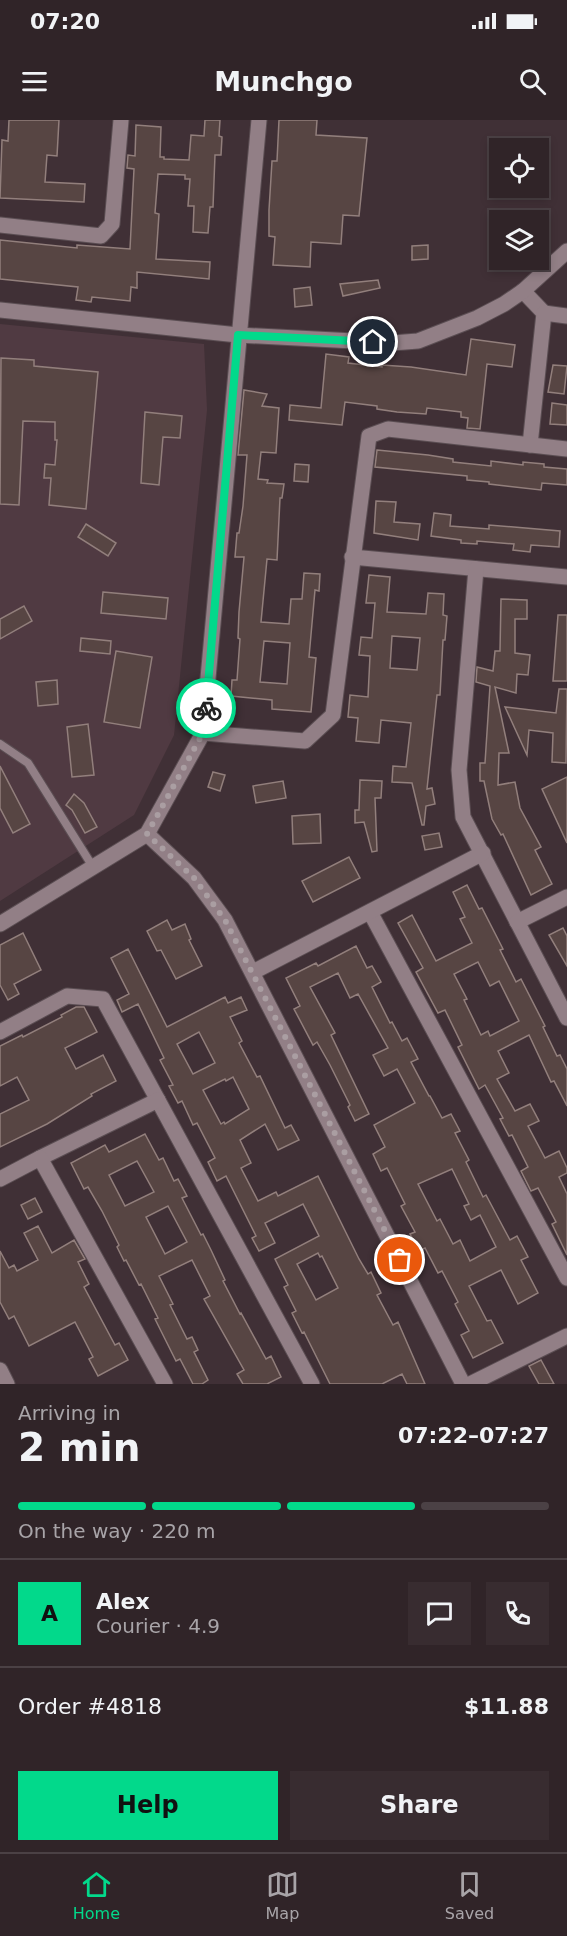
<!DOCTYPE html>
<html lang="en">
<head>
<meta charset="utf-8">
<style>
	:root { --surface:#302428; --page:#382c30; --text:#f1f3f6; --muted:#a8a4a8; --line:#4b4145; --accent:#02d98b }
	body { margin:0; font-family:"DejaVu Sans",sans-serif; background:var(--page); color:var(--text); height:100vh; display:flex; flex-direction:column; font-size:22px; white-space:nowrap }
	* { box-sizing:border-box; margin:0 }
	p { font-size:20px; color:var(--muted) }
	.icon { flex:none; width:33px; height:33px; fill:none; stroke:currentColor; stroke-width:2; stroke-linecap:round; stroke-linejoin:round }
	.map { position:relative; height:1264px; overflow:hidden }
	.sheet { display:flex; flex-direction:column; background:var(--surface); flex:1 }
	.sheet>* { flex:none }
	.controls { position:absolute; left:489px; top:18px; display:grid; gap:12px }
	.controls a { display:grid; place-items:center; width:60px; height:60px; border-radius:0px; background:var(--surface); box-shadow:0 3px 9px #0003,0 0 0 2px var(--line); font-size:30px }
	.pin { position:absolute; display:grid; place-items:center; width:51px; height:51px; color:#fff; margin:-26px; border:3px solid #fff; border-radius:50%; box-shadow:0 2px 6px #0007 }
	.courier { position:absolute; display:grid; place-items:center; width:60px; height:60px; margin:-30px; border:4px solid #02d98b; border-radius:50%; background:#fff; color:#222; box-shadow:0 2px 8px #0007 }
	.summary em { font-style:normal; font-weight:700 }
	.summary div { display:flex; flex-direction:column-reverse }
	.summary { display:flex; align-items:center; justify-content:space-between; height:102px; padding:0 18px }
	h1 { font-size:39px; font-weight:700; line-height:45px }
	.bar { display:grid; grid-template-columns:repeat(4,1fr); gap:9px 6px; align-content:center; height:72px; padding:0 18px }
	.bar i { height:8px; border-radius:4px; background:var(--line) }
	.bar .selected { background:var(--accent) }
	.bar p { grid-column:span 4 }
	.line { display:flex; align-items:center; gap:15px; padding:0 18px; border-top:2px solid var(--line) }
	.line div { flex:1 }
	.round { display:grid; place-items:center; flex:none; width:63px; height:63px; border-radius:0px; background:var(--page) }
	.primary-button { display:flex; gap:12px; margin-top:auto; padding:12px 18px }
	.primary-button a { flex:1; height:69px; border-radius:0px; background:var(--accent); color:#111; font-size:24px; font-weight:700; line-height:69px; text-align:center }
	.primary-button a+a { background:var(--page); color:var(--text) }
	.status { display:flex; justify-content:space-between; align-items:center; height:42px; padding:0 30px; background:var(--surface); direction:ltr }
	.status svg { height:16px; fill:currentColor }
	header { display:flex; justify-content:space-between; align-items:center; height:78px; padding:0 18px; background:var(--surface); font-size:27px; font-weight:700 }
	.menu { display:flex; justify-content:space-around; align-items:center; height:84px; border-top:2px solid var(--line); background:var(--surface); font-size:16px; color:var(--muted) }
	.menu a { display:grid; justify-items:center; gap:3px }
	.menu .selected { color:var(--accent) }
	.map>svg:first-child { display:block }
	.built { fill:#503a42 }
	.building { fill:#574543; stroke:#927f7c; stroke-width:1.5; fill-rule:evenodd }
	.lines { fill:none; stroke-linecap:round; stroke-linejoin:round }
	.service-casing { stroke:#5b4e53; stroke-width:10 }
	.minor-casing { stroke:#5b4e53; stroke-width:17 }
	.tertiary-casing { stroke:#5b4e53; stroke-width:17 }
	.service { stroke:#927f86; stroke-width:8 }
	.minor { stroke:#927f86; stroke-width:15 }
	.tertiary { stroke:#927f86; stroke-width:15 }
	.done { stroke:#aa9ea2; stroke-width:6; stroke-dasharray:0 10.8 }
	.route { stroke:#02d98b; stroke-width:8 }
</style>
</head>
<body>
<div class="status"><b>07:20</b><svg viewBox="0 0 49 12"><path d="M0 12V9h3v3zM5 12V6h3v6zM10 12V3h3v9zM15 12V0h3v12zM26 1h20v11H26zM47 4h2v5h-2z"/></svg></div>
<header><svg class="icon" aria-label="menu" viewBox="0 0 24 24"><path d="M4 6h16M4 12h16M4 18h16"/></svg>Munchgo<svg class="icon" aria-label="search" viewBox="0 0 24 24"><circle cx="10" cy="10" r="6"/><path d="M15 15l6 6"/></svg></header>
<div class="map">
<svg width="567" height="1264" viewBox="0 0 567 1264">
	<rect width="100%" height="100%" fill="#403036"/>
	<!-- built -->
	<path class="built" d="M0,204l204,20 3,66 -33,325 -40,80 -134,86z"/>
	<!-- building -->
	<g class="building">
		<path d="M9,0h50l-2,36 -10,-1 -2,27 40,2 -1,18 -84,-4 2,-58 6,1z"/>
		<path d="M205,0h15l-1,16 3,1 -1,18h-6l-2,52h-3l-2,26 -15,-1 1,-26h-6l2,-27h-5v-4l-27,-1 -3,39 4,1 -3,45 54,3 -1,17 -72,-7v16l-6,-1 -1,14 -38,-4 -1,5 -15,-2 2,-13 -78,-8v-39l77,8v-3l53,4 4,-80 -7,-1 1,-13 7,1 1,-31 25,2 -1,30h4v2l25,1 2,-25 13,1z"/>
		<path d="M279,0h38l-1,15 51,3 -8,78 -16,-1 -2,29 -30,-2 -1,25 -37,-2 2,-28 -6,-1v-26l3,-49h5z"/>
		<path d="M428,125v14l-16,1v-14z"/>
		<path d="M378,160l2,8 -37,8 -3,-12z"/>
		<path d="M310,167l2,18 -17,2 -1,-18z"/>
		<path d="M471,219l44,6 -3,22 -25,-3 -7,65 -13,-1 1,-10 -7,-1v-5l-34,-4 -1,6 -29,-2 -20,-3v-3l-32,-4 -3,23 -53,-5 1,-15 31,3 5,-54 23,3 -1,6 34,4v-2l29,2 55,8z"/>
		<path d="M1,238l33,2v6l64,6 -12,137 -37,-4 2,-27h-7l1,-14 10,1 2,-25h-2v-18l-32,-1 -4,84 -19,-1z"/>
		<path d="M553,245l14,1 -3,28 -16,-2z"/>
		<path d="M244,270l23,4 -5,12 17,2 -3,45 -15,-1 -3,27 10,1 -1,3 17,1 -2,14h-2l-3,62 -10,-1 -6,63 28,2 2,-25h11l2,-26 16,1 -1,17 -4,-1 -6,67 7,1 -5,54 -39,-3v-9l-41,-4 1,-16h5l3,-41 -2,-1 1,-26 5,-55h-9l2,-24h2l4,-27 4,-51h-9zM264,521l26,2 -3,41 -27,-2z"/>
		<path d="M552,283l15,2v20l-17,-1z"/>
		<path d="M145,292l37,4 -2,22 -17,-1 -4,48 -18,-2z"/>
		<path d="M377,330l51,5 25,4v3l38,4v-5l32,4v-3l21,2v3l23,2v16l-25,-2 -1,7 -35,-4 -17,-2v-2l-22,-2v-4l-92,-9z"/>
		<path d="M295,344l14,1 -1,17 -14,-1z"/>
		<path d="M376,381l20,1 -2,20 26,2 -2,16 -44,-7z"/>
		<path d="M434,393l17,2 -1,11 39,3v-4l71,6 -1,16 -28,-2 -1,7 -17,-2 1,-6 -37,-3v3l-16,-1v-3l-30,-4z"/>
		<path d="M86,404l30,19 -8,13 -30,-19z"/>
		<path d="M369,455l21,2 -3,35 39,2 2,-21 16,1 -1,21 4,1 -2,24h-2l-3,55h-3l-10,94 5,-1 3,16 -9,2 -2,19h-2l-10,-42 -20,-1 1,-16 13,1 5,-44 -30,-3 -2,23 -23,-2 2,-23 -10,-1 2,-22 18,2 2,-41 -11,-1 2,-18 11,1 3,-35h-9zM392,516l28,2 -3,32 -27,-2z"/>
		<path d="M103,472l65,6 -2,21 -65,-6z"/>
		<path d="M501,479l26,1v19h-12v34l15,2 -2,20 -11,-1 -1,19 -21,-6 14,66h-10l-1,32 17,-3 5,26 21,39 -6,3 17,34 -21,11 -28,-61 -2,1 -9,-16 -8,-38h-4v-18h5l5,-77 -14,-4 1,-15 16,4 2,-20h5z"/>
		<path d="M24,486l8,15 -32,18v-20z"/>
		<path d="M558,495h9v66h-14z"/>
		<path d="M81,518l30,3 -1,13 -30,-3z"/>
		<path d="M116,531l36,6 -12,71 -36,-6z"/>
		<path d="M57,560l1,24 -20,2 -2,-24z"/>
		<path d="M559,569h8l-1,74 -14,-1 1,-29 -24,-3 -2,25 -22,-48 51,6z"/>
		<path d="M88,604l6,51 -22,2 -5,-50z"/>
		<path d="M0,646l30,58 -17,9 -13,-25z"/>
		<path d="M213,652l12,3 -5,16 -12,-4z"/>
		<path d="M567,657v66l-25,-54z"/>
		<path d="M360,660l22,1 -1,17h-6l2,53 -5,1 -8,-30 -9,1v-13h4z"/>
		<path d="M283,661l3,17 -30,5 -3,-17z"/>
		<path d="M74,674l10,9 13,24 -12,6 -13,-23 -6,-5z"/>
		<path d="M320,694l1,29 -28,1 -1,-28z"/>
		<path d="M439,713l3,14 -17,3 -3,-14z"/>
		<path d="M349,737l11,21 -47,24 -11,-21z"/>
		<path d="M467,765l12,24 3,-1 21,41 -3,1 16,32 5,-3 24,47 -2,1 14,29 3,-1 7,14v37l-13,-25 -3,1 -22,-47 -31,16 11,22 -12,6 18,32 15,-7 9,17 -11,5 17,32 14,-7 8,17v5l-8,4 8,17v61l-15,-31 4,-2 -18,-34 -7,3 -10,-20 7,-4 -16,-32 -3,1 -9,-17 3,-1 -18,-33 -6,4 -21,-42 4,-2 -17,-35 -7,3 -22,-41 7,-4 -25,-45 14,-8 24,46 36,-18 -12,-24 5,-2 -12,-25zM478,842l12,24 9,-5 20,40 -29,15 -2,-5 -7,4 -17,-35 3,-1 -13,-25z"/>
		<path d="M167,800l5,10 13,-6 6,15 -2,1 13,26 -26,13 -15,-29 -4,1 -10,-20z"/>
		<path d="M563,808l4,8v30l-18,-31z"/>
		<path d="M23,813l18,37 -27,14 5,10 -11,6 -8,-15v-40z"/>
		<path d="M356,826l11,22 5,-2 9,16 -9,5 18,36 2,-1 10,19 5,-3 11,21 -7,3 18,34h1l12,22 9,-4 9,17 -5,2 14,27 -3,2 17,35 3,-2 24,45 7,-4 11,21 -7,3 17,33 -20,11 -17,-34 -32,16 18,35 4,-1 12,23 -30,15 -12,-23 8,-4 -14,-27 3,-2 -16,-31 -4,2 -13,-25 -6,3 -9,-17 5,-2 -14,-26 4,-2 -18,-36 -6,3 -8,-17 12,-7 -11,-22 41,-22 -18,-34 -13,7 -11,-21 15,-7 -30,-54 -8,4 -12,-25 -28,14 25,46 -4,2 38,79 -14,7 -7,-14 2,-2 -20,-40 -13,-23 -4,3 -19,-36 6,-3 -14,-28 30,-15 2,3zM452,1049l17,35 -5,2 7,14 9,-5 16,32 -26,14 -10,-21 -7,4 -13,-25 -3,2 -19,-37z"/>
		<path d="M128,829l39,78 58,-30 3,6 13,-6 6,13 -17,7 12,24 -3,2 18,34 3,-1 25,52 6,-3 8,15 -21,10 -13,-26 -25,16 11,23 -10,5 17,33 18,-9 2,4 40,-20 41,83 9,15 3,-2 10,21 -4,2 16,30 5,-3 27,62h-18l-5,-10 -20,10h-52l-26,-52 -2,1 -10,-20 4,-2 -12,-24 4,-2 -13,-26 44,-23 -16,-32 -38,19 10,20 -16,8 -7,-13 4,-2 -30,-60 -9,5 -9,-19 7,-4 -18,-35 -4,2 -11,-24 -4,2 -9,-17 4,-1 -13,-25 4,-2 -26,-54 -16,8 -5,-12 12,-6 -18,-36zM199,912l16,31 -22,11 -16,-30zM233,957l16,32 -24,15 -1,-2 -3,2 -18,-34 22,-11 1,2zM318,1133l2,4 2,-1 16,32 -22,12 -19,-36z"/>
		<path d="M76,887h8l13,25 -32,16 11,21 27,-14 13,26 -25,13 1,2 -45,28 -47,23v-33l29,-14 -12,-23 -17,9v-40l22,-11 1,2 39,-20 -1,-2z"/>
		<path d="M145,1014l14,26 4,-2 11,23 4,-2 9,17 -5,2 19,37 2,-1 8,16 14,30 -2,1 17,33 1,-1 25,46 5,-3 10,21 -14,7h-24l-6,-10 7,-4 -40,-71 6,-3 -18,-36 -33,16 14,28 -3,1 17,34 5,-2 6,13 -4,2 14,28 -6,4h-9l-13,-25 -4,2 -21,-42 3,-1 -17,-34 -2,1 -13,-25 -2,1 -7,-14 2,-2 -17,-34 -14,-24 -4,2 -13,-26 34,-18 4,7zM137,1041l17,31 -29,14 -16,-31zM168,1086l19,36 -22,12 -19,-37z"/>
		<path d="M35,1078l7,14 -14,7 -7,-14z"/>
		<path d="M38,1106l14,27 22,-13 11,19 -7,3 11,22 -5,3 31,58 4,-2 9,17 -30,16 -9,-17 4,-2 -18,-35 -46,24 -15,-30 -5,3 -9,-17v-51l9,17 5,-3 3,6 21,-11 -14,-27z"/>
		<path d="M541,1240l13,24h-15l-10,-18z"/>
	</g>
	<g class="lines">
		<!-- service casing -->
		<g class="service-casing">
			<path id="service" d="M0,624l28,19 65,104"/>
		</g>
		<!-- minor casing -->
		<g class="minor-casing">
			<g id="minor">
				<path d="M0,105l101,11 11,-12 9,-104"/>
				<path d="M523,171l21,22 -14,132"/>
				<path d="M0,190l238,25"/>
				<path d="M544,193l23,3"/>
				<path d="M352,437l215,20"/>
				<path d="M476,449l-17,201 4,47 104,201"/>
				<path d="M203,613l102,8 28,-26 36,-279 19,-7 179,20"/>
				<path d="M147,714l47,44 31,42 238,464"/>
				<path d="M370,792l197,366"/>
				<path d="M517,802l50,-25"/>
				<path d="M253,852l230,-119"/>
				<path d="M0,912l67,-36 36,3 209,385"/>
				<path d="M40,1038l118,-58"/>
				<path d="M0,1059l40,-21 125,226"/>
				<path d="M0,1250l7,14"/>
				<path d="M470,1264l97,-48"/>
			</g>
		</g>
		<!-- tertiary casing -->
		<g class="tertiary-casing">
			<g id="tertiary">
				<path d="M238,215l154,8 26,-2 59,-23 27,-14 19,-13 44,-40"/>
				<path d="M0,804l147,-90 56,-101 56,-613"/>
			</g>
		</g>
		<!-- service -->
		<use href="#service" class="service"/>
		<!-- minor -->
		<use href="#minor" class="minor"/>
		<!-- tertiary -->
		<use href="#tertiary" class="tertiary"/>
	</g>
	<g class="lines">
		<!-- done -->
		<path class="done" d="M206,588l-3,25 -56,101 47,44 31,42 175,340"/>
		<!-- route -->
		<path class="route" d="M206,588l32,-373 135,7"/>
	</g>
</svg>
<div class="controls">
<a><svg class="icon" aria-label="locate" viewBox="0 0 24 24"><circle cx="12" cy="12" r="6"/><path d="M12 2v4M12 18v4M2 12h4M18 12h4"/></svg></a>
<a><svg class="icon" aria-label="layers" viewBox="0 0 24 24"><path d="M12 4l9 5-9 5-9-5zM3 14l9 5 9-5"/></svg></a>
</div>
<div class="pin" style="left:400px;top:1140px;background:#ea580c"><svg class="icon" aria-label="bag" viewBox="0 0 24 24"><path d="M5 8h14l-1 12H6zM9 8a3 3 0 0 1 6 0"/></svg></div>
<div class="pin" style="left:373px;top:222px;background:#1f2937"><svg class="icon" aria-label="home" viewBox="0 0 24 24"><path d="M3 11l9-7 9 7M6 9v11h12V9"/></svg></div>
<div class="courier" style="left:206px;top:588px"><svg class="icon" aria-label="bike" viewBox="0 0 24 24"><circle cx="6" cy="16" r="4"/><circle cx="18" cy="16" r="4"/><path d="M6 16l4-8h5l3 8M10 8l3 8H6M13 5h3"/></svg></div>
</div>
<section class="sheet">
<div class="summary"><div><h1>2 min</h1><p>Arriving in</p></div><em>07:22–07:27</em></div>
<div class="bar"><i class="selected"></i><i class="selected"></i><i class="selected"></i><i></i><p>On the way · 220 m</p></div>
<div class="line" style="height:108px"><b class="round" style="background:var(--accent);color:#111">A</b><div><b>Alex</b><p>Courier · 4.9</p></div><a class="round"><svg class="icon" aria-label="chat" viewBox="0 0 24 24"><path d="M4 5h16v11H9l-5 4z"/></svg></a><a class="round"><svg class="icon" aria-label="phone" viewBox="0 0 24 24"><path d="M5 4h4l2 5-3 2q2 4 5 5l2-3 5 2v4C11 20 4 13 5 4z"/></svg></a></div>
<div class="line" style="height:78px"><div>Order #4818</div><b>$11.88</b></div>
<div class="primary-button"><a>Help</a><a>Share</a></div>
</section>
<nav class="menu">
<a class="selected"><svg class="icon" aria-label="home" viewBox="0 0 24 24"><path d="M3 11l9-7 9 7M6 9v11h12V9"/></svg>Home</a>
<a><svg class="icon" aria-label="map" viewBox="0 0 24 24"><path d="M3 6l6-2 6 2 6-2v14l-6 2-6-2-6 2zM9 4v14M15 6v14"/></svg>Map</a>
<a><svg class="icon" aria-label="saved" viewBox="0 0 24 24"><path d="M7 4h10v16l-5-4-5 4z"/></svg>Saved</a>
</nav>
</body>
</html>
